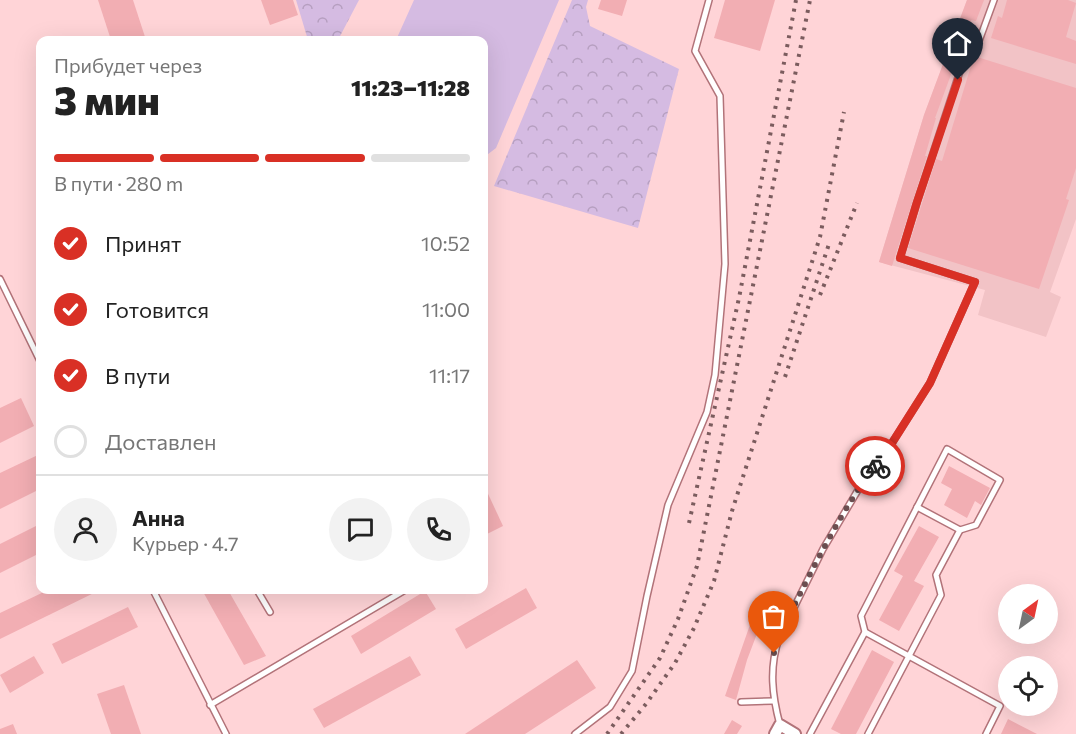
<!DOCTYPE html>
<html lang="ru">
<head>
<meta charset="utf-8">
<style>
	:root { --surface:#fff; --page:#f2f2f2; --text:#222; --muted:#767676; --line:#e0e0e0; --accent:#d93025 }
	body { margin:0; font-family:Commissioner,sans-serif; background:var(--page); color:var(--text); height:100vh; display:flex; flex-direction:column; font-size:22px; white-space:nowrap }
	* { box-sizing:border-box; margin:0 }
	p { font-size:20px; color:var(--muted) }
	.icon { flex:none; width:33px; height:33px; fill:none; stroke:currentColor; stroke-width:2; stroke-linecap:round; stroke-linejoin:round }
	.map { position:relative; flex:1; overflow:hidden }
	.panel { position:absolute; left:36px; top:36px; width:452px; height:558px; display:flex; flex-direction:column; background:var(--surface); border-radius:12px; box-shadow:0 6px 24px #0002 }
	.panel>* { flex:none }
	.needle { width:39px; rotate:33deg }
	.tools { position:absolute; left:998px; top:584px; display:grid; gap:12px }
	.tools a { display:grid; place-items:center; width:60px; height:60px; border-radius:50%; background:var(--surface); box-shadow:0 6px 24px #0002; font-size:30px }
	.pin { position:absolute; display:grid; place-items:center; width:51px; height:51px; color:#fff; margin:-62px -26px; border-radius:50% 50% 50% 0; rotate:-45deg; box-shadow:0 0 6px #0007 }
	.pin .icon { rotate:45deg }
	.courier { position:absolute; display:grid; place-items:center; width:60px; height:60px; margin:-30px; border:4px solid #d93025; border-radius:50%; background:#fff; color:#222; box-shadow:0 2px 8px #0007 }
	.head em { font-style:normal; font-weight:800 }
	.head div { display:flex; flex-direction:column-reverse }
	.head { display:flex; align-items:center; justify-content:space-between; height:102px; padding:0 18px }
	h1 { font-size:39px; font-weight:800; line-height:45px }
	.bar { display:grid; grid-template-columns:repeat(4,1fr); gap:9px 6px; align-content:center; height:72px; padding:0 18px }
	.bar i { height:8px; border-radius:4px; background:var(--line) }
	.bar .on { background:var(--accent) }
	.bar p { grid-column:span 4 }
	.line { display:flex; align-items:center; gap:15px; padding:0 18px; border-top:2px solid var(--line) }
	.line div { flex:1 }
	.round { display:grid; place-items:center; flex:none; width:63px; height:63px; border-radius:32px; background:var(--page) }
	ol { padding:0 18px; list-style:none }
	li { display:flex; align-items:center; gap:18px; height:66px }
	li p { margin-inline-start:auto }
	li .icon { padding:6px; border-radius:50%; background:var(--accent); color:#fff; stroke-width:4 }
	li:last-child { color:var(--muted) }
	li i { width:33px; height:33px; border:3px solid var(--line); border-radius:50% }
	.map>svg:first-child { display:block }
	.built { fill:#f2c3c6 }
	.forest { fill:url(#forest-crowns) }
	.pitch { fill:#d5bbe2 }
	.building { fill:#f2aeb3 }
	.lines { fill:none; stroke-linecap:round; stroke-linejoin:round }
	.service-casing { stroke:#b27379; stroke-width:8 }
	.minor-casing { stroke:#b27379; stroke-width:14 }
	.service { stroke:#fff; stroke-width:5 }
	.minor { stroke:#fff; stroke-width:10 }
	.rail { stroke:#7b5c5e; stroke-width:4; stroke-dasharray:3 6; stroke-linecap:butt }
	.done { stroke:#6b4e50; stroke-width:6; stroke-dasharray:0 10.8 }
	.route { stroke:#d93025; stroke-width:8 }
</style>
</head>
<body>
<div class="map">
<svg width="1076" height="734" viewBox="0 0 1076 734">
	<defs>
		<pattern id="forest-crowns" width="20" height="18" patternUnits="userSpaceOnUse" patternTransform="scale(1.5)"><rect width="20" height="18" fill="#d5bbe2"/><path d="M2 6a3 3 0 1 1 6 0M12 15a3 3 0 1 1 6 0" fill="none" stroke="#b69fc0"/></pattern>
	</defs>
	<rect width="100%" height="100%" fill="#ffd4d7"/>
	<!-- built -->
	<path class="built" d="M967,0h109v219l-26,73 11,5 -15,40 -68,-22 7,-25 -106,-28 45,-147z"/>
	<!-- forest -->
	<g class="forest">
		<path d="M296,0h63l-21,40h-30z"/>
		<path d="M572,0h16l-2,7 4,19 89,43 -41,159 -144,-42z"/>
	</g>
	<!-- pitch -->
	<path class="pitch" d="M414,0h145l-63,148 -13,10v-118h-87z"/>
	<!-- building -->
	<g class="building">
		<path d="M98,0h35l13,40h-35z"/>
		<path d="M261,0h32l5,15 -28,10z"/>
		<path d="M601,0h26l-5,16 -24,-7z"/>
		<path d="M725,0h50l-15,51 -46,-13z"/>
		<path d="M967,0h17l-8,21 -5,-1 -36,98h1l-11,38h2l-35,110 -13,-4 45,-147z"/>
		<path d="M1007,0h61l8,3 -10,34 10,4v23l-85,-26 7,-22 4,2z"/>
		<path d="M974,56l102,32v80l-10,31 3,1 -30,89 -131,-41 28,-89 6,2z"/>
		<path d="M21,398l13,28 -34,17v-35z"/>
		<path d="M40,454v35l-40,20v-36z"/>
		<path d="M949,466l41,22 -9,17 -6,-4 -8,17 -23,-13 8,-16 -11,-6z"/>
		<path d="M483,483l20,43 -20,10z"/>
		<path d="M40,524v29l-40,20v-29z"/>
		<path d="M919,526l20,11 -25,44 10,5 -25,45 -20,-11 24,-44 -9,-5z"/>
		<path d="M526,588l11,20 -71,41 -11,-20z"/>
		<path d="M48,590h52l-100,49v-26z"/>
		<path d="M202,590h26l38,66 -22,9z"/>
		<path d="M425,591l11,18 -75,45 -10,-18z"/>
		<path d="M759,599l10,3 -22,58 -11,40 -11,-4z"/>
		<path d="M128,607l10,20 -76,37 -10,-20z"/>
		<path d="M872,650l22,12 -38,72h-15l-10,-5z"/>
		<path d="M34,656l10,17 -34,20 -10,-18z"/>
		<path d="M410,656l11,19 -97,53 -11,-19z"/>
		<path d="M577,660l19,28 -71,46h-60z"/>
		<path d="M124,685l17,49h-30l-14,-40z"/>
		<path d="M1008,719l29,15h-36z"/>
		<path d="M732,720l10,6 -5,8h-13z"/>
		<path d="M13,724l4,10h-17v-5z"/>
	</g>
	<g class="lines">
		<!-- service casing -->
		<g class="service-casing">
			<g id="service">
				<path d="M0,279l40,82"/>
				<path d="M917,507l43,23"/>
				<path d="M153,590l73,144"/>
				<path d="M257,590l13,22"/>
				<path d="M865,632l135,74 -14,28"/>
				<path d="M741,702l32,-1"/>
				<path d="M210,705l195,-115"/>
				<path d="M780,725c-8,-30 -11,-57 -1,-87l44,-89 38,-64 31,-42 38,-60 45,-101 -75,-24 17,-56 47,-143 15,-18 15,-41"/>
				<path d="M575,734l35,-27 22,-36 15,-75 21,-91 39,-93 8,-37 10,-111 -5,-168 -25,-45 14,-51"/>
				<path d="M810,734l55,-102 -4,-16 86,-167 53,31 -24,45 -16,5 -24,45 5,20 -73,139"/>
			</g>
		</g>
		<!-- minor casing -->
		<g class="minor-casing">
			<path id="minor" d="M775,734l5,-9 15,9"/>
		</g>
		<!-- service -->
		<use href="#service" class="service"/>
		<!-- minor -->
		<use href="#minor" class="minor"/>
		<!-- rail -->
		<g class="rail">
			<path d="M820,295l37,-92"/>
			<path d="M785,377l44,-133"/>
			<path d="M689,523l50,-225 57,-298"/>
			<path d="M607,734l53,-76 18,-39 19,-53 113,-566"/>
			<path d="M621,734l25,-30 29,-41 19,-35 20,-47 18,-70 88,-274 24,-125"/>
		</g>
	</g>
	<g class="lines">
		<!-- done -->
		<path class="done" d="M774,653c7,-24 19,-45 30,-67 21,-41 43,-83 71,-120"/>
		<!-- route -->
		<path class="route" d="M875,466l17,-23 38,-60 45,-101 -75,-24 17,-56 41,-122"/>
	</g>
</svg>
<div class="tools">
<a><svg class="needle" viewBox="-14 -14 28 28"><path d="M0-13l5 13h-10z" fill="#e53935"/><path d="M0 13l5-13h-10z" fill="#767676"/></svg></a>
<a><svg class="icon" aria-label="locate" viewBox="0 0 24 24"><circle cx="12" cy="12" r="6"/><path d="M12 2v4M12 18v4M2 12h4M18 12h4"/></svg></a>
</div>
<div class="pin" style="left:774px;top:653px;background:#ea580c"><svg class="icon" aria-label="bag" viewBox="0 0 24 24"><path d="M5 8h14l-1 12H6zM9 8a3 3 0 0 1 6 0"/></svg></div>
<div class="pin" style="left:958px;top:80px;background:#1f2937"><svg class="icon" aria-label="home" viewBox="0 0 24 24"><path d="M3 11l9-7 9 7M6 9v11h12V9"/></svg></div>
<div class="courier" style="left:875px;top:466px"><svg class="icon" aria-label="bike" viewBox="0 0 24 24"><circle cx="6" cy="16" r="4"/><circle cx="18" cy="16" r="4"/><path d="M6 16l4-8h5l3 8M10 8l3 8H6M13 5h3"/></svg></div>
<section class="panel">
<div class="head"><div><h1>3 мин</h1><p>Прибудет через</p></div><em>11:23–11:28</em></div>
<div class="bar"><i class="on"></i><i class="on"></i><i class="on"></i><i></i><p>В пути · 280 m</p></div>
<ol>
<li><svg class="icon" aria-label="check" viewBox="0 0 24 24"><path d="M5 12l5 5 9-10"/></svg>Принят<p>10:52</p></li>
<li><svg class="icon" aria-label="check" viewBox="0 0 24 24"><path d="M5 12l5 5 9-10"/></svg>Готовится<p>11:00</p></li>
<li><svg class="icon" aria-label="check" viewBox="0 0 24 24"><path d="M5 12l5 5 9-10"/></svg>В пути<p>11:17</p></li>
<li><i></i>Доставлен</li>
</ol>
<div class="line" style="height:108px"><a class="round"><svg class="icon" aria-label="person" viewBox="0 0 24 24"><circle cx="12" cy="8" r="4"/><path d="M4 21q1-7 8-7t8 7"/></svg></a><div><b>Анна</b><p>Курьер · 4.7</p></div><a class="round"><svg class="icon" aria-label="chat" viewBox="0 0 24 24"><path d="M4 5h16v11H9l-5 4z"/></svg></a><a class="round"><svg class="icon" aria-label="phone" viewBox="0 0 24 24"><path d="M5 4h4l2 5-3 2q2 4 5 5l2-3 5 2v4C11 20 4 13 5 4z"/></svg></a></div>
</section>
</div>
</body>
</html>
